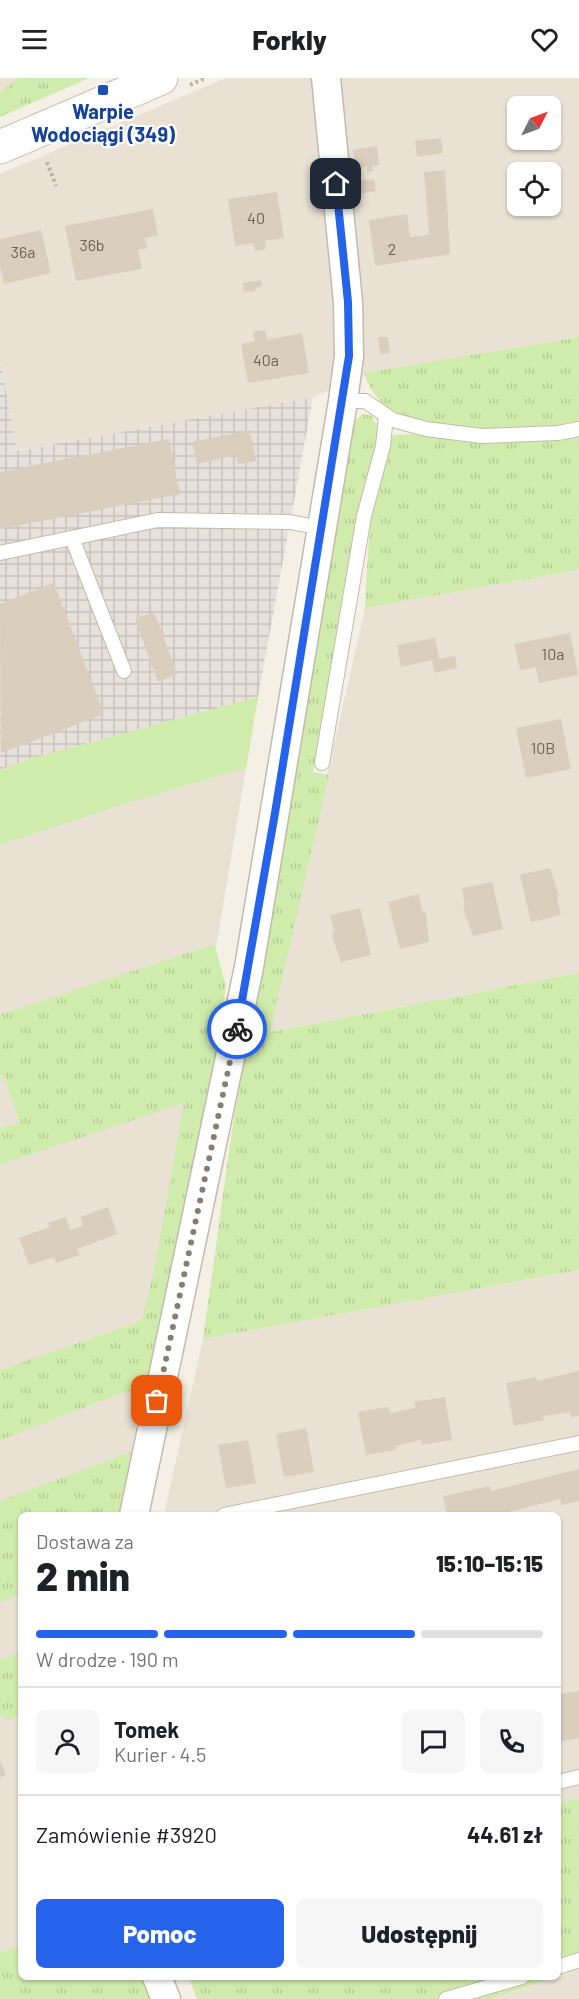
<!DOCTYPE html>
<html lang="pl">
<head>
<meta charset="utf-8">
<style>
	:root { --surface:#fff; --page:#f6f6f6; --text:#202124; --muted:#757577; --line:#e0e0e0; --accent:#2563eb }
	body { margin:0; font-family:Barlow,sans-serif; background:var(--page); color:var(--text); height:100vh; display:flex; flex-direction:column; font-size:22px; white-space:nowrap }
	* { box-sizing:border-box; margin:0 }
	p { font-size:20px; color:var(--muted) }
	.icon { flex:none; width:33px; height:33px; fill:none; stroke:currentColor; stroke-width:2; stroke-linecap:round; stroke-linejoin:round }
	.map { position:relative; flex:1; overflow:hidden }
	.sheet { position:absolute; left:18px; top:1434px; width:543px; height:468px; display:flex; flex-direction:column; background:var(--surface); border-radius:9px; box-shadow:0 2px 4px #0004 }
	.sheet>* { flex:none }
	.needle { width:39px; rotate:48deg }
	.controls { position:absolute; left:507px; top:18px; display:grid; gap:12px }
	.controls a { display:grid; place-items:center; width:54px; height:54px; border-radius:9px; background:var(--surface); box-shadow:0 2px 4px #0004; font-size:30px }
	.pin { position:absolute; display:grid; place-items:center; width:51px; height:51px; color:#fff; margin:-26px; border-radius:12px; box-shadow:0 3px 9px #0006 }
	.courier { position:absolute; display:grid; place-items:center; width:60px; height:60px; margin:-30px; border:4px solid #2563eb; border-radius:50%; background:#fff; color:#222; box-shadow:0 2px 8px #0007 }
	.headline em { font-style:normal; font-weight:800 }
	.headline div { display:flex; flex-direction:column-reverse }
	.headline { display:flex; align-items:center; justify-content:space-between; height:102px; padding:0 18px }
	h1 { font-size:39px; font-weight:800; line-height:45px }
	.bar { display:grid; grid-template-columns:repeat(4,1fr); gap:9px 6px; align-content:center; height:72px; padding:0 18px }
	.bar i { height:8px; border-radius:4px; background:var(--line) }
	.bar .selected { background:var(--accent) }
	.bar p { grid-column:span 4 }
	.line { display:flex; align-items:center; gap:15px; padding:0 18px; border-top:2px solid var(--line) }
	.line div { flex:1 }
	.round { display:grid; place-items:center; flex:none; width:63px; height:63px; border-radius:9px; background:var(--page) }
	.primary-button { display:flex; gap:12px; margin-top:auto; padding:12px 18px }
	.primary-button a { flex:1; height:69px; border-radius:9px; background:var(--accent); color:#fff; font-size:24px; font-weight:800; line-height:69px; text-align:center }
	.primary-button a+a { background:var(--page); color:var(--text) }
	header { display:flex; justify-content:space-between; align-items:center; height:78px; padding:0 18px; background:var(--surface); font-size:27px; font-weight:800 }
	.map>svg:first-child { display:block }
	.residential { fill:#e9e2d4; fill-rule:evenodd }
	.industrial { fill:url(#industrial-grid) }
	.grass { fill:url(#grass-tufts) }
	.garden { fill:#d0ecac }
	.building { fill:#dacebd }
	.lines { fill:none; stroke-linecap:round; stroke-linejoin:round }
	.service-casing { stroke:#c3baab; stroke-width:16 }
	.minor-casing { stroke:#c3baab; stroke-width:31 }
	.tertiary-casing { stroke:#c3baab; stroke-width:35 }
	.path { stroke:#c3b398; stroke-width:4; stroke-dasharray:3 3; stroke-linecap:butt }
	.service { stroke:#fff; stroke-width:14 }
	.minor { stroke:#fff; stroke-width:28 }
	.tertiary { stroke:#fff; stroke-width:33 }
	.done { stroke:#847e73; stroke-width:6; stroke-dasharray:0 10.8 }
	.route { stroke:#2563eb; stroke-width:8 }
	.transit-dot { fill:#1a4fb4; stroke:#fff; stroke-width:2 }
	.labels { text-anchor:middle; stroke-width:4.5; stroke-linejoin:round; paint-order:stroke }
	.number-label { font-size:16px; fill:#6c6457 }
	.transit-label { font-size:20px; font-weight:bold; fill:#164399; stroke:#fff }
</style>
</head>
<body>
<header><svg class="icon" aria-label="menu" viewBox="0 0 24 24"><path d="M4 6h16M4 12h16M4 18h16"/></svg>Forkly<svg class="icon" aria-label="heart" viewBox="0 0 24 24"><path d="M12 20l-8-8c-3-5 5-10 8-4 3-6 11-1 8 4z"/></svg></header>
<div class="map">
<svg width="579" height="1921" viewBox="0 0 579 1921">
	<defs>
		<pattern id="industrial-grid" width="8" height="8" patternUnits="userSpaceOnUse" patternTransform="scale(1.5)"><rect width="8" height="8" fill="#e6e1db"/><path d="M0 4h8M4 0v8" fill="none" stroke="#c7c2bd"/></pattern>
		<pattern id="grass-tufts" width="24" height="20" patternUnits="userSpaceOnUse" patternTransform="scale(1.5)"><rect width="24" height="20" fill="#d0ecac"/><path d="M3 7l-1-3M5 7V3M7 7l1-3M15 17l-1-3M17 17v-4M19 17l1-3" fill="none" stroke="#b4cb95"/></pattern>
	</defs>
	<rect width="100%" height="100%" fill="#f4f0e6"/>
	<!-- residential -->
	<g class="residential">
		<path d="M0,0h18l-18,15z"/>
		<path d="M226,0h353v259l-204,35 -62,25 -296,54 -17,-97v-180zM518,28h32v34h-32zM518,94h32v34h-32z"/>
		<path d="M579,492v403l-310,59 96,-424z"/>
		<path d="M258,619l-137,818h-100v462l-21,22v-1229l29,-11z"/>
		<path d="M579,1192v529l-21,4v-288h-394l39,-176z"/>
		<path d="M579,1891v30h-88l67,-22z"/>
	</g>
	<!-- industrial -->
	<path class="industrial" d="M0,278l17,95 296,-54 -55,300 -229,62 -29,11z"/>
	<!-- grass -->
	<g class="grass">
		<path d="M18,0h71l-89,39v-24z"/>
		<path d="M579,259v86c-44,8 -146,13 -184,-11 -16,-9 -25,-22 -31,-39z"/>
		<path d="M364,336l8,2 5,10v18l-20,70 -44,258 16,3 -59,257 309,-59v297l-376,69 31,-223 33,-173 87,-523z"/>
		<path d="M412,356l66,9 101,-7v134l-214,38 5,-91 19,-72 4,-10z"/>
		<path d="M214,866l12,41 -21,135 -59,264 -146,56v-70l141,-49 12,-45 31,-173 -184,62v-36l19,-7 -15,-47 -4,1v-61z"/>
		<path d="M138,1371l-18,66h-99v79l-21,8v-101z"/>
		<path d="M21,1574v64l-15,5 -2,-6 -4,1v-56z"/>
		<path d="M579,1721v170l-21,7v-173z"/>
		<path d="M21,1868v31h124l9,22h-154v-47z"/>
		<path d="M189,1899h367l-65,22h-294z"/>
	</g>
	<!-- garden -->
	<path class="garden" d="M258,619l-12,71 -122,36 -124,41v-75l29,-11z"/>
	<!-- building -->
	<g class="building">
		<path d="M441,60l2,15 -26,4 -2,-16z"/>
		<path d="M377,68l2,19 -7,1 1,5 -6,1v-5l-11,1 -3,-18z"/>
		<path d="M445,92l5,84 -75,12 -6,-46 38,-6 3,23 19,-2 -5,-63z"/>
		<path d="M374,101l2,12 -17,3 -1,-13z"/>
		<path d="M277,114l7,46 -19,3 1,8 -11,2 -2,-8 -18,3 -7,-47z"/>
		<path d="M153,131l5,27 -13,2 2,10 -9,2 4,19 -66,12 -11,-55z"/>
		<path d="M41,152l10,43 -47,11 -4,-18v-27z"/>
		<path d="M261,202l1,6 -7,2 1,3 -12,1 -1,-9z"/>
		<path d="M265,252l2,10 35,-7 7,40 -61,10 -7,-39 14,-3 -2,-9z"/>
		<path d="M378,259h10l2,16 -10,1z"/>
		<path d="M250,352l6,31 -18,3 -2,-9 -39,9 -5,-22z"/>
		<path d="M169,361l11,55 -180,35v-57z"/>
		<path d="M54,505l50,131 -103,39 -1,-149z"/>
		<path d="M154,534l23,62 -19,8 -23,-63z"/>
		<path d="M570,555l8,42 -39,8 -3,-16 -16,3 -6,-26z"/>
		<path d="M435,560l4,21 16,-3 2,12 -23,5 -2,-13 -31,7 -4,-22z"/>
		<path d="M561,641l10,50 -45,9 -10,-50z"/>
		<path d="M550,790l9,28 -2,3 4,16 -30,7 -11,-47z"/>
		<path d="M492,804l11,47 -30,7 -10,-28 2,-3 -3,-17z"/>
		<path d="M419,816l3,17 4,2 3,29 -29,7 -12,-47z"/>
		<path d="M360,830l11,47 -30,7 -9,-27 2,-3 -4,-17z"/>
		<path d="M108,1129l9,27 -40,15 3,6 -24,8 -2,-6 -25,8 -10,-27 31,-11 -2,-4 18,-6 4,13 13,-4 -3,-9z"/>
		<path d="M579,1293v45l-8,1 -1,-5 -27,4 1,4 -30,6 -8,-43 30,-6 1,4z"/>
		<path d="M445,1319l7,43 -30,5 -1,-5 -26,6 1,4 -30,5 -8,-43 30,-5 2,6 25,-5 -1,-6z"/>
		<path d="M306,1350l8,44 -30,5 -8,-43z"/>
		<path d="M248,1362l8,43 -30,5 -8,-43z"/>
		<path d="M579,1391v32l-18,4 -1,-6 -64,16h-49l-4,-19 47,-10 1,5z"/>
		<path d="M579,1613v47l-21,4v-48z"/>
		<path d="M0,1681l6,16 -6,2z"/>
	</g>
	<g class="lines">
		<!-- service casing -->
		<g class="service-casing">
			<g id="service">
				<path d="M343,323h22l28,19 33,9 56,7 76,-3 21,-4"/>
				<path d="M72,460l52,133"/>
				<path d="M0,475l158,-33 132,2 31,6"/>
				<path d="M322,685l42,-247 19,-70 3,-30"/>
				<path d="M224,1437l355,-72"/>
				<path d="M558,1704l21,-5"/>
				<path d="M558,1889l21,-7"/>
				<path d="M446,1921l76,-22"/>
			</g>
		</g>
		<!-- minor casing -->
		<g class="minor-casing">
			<g id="minor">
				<path d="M134,1437l115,-548 94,-566 6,-45 -1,-54 -22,-224"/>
				<path d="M157,1899l9,22"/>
			</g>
		</g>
		<!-- tertiary casing -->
		<g class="tertiary-casing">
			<path id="tertiary" d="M0,69l161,-69"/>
		</g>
		<!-- path -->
		<g class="path">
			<path d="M190,7l15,-7"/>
			<path d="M47,84l9,24"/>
		</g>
		<!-- service -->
		<use href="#service" class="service"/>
		<!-- minor -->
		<use href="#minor" class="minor"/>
		<!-- tertiary -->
		<use href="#tertiary" class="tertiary"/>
	</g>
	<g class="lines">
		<!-- done -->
		<path class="done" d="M157,1323l80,-372"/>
		<!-- route -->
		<path class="route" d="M237,951l38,-216 74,-457 -1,-54 -12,-118"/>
	</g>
	<!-- markers -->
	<rect class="transit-dot" x="97" y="6" width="12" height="12" rx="3"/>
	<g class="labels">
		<!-- number labels -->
		<g class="number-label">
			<text x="256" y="146">40</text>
			<text x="92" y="173">36b</text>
			<text x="392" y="177">2</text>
			<text x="23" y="180">36a</text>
			<text x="266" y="288">40a</text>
			<text x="553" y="582">10a</text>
			<text x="543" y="676">10B</text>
		</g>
		<!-- transit labels -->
		<g class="transit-label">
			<text x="103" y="41">Warpie<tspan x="103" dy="23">Wodociągi (349)</tspan></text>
		</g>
	</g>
</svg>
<div class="controls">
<a><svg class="needle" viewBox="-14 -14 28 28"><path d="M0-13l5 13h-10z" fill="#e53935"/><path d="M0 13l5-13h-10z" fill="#757577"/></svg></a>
<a><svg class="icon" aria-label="locate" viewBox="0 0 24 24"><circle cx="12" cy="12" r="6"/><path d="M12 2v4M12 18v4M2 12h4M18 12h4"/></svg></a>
</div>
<div class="pin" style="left:157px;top:1323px;background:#ea580c"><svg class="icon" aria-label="bag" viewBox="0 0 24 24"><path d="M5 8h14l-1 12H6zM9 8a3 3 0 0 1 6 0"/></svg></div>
<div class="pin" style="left:336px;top:106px;background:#1f2937"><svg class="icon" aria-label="home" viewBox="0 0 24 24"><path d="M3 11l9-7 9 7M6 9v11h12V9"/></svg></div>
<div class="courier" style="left:237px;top:951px"><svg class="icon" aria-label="bike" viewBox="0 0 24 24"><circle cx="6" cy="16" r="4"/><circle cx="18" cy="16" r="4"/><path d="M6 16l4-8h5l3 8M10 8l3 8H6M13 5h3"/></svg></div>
<section class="sheet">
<div class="headline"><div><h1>2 min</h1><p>Dostawa za</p></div><em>15:10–15:15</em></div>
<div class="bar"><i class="selected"></i><i class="selected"></i><i class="selected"></i><i></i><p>W drodze · 190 m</p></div>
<div class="line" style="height:108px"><a class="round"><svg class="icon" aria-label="person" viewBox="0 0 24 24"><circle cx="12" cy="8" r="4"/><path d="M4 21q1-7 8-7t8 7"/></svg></a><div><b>Tomek</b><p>Kurier · 4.5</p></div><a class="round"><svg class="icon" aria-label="chat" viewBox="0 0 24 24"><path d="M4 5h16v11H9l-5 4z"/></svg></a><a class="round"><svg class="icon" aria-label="phone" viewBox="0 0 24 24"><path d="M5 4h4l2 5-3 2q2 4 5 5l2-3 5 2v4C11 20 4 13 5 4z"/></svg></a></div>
<div class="line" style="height:78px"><div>Zamówienie #3920</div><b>44.61 zł</b></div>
<div class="primary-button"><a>Pomoc</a><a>Udostępnij</a></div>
</section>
</div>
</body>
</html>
